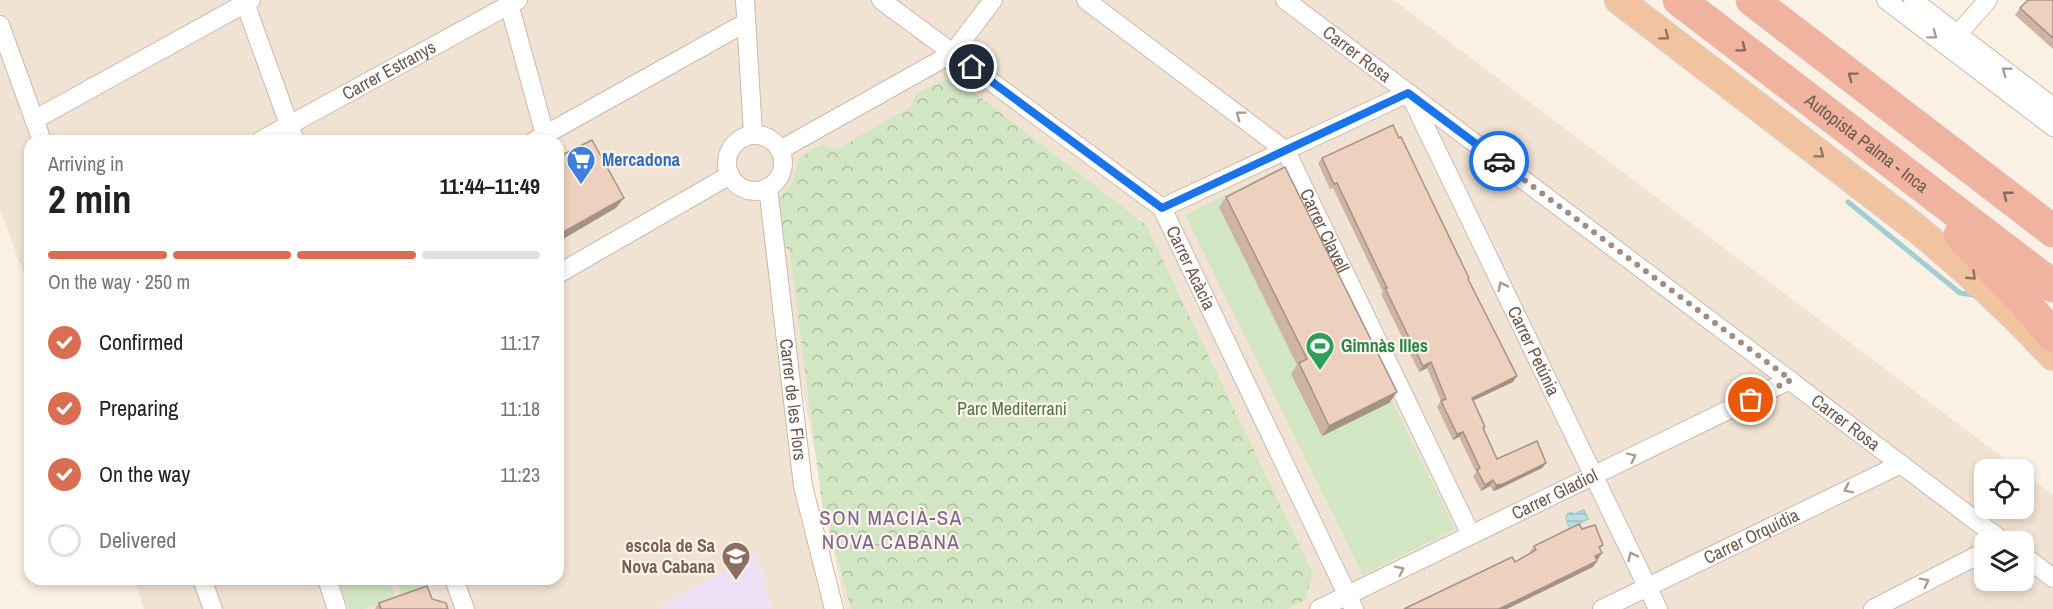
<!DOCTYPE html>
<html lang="en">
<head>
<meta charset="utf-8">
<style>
	:root { --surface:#fff; --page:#f6f6f6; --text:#222; --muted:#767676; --line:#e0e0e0; --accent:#da6e53 }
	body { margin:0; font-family:"Archivo Narrow",sans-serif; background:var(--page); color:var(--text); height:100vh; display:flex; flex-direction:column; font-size:22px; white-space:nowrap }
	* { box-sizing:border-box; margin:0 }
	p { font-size:20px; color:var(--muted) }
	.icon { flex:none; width:33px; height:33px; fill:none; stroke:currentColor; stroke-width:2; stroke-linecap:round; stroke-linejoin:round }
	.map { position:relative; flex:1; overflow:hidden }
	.panel { position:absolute; left:24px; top:135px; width:540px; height:450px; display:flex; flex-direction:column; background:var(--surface); border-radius:18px; box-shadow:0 3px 9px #0003 }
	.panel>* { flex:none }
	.buttons { position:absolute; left:1974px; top:459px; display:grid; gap:12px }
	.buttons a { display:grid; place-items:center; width:60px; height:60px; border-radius:12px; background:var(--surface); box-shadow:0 3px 9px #0003; font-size:30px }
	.pin { position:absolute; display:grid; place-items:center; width:51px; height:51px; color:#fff; margin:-26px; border:3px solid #fff; border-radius:50%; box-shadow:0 2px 6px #0007 }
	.courier { position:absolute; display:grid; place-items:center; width:60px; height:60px; margin:-30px; border:4px solid #1a73e8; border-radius:50%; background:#fff; color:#222; box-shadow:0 2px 8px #0007 }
	.overview em { font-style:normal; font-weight:800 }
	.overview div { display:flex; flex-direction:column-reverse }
	.overview { display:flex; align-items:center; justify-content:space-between; height:102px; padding:0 24px }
	h1 { font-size:39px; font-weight:800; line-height:45px }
	.bar { display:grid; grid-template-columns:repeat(4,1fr); gap:9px 6px; align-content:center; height:72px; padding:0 24px }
	.bar i { height:8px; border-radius:4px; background:var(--line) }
	.bar .selected { background:var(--accent) }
	.bar p { grid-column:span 4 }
	ol { padding:0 24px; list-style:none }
	li { display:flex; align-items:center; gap:18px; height:66px }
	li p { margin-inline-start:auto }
	li .icon { padding:6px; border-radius:50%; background:var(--accent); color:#fff; stroke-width:4 }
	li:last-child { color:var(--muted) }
	li i { width:33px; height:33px; border:3px solid var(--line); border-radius:50% }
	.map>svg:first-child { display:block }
	.residential { fill:#f1e3d3; fill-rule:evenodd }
	.education { fill:#eee1f6 }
	.grass { fill:#d3e6c4 }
	.park { fill:url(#park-crowns) }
	.water { fill:url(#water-rules); stroke:#a2cdd3; stroke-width:1.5 }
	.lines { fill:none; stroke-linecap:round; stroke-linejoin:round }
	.stream { stroke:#a2cdd3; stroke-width:5 }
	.minor-casing { stroke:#cbb9ac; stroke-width:20 }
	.trunk-casing { stroke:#d7d0cd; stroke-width:30 }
	.motorway-casing { stroke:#d7d0cd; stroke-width:33 }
	.minor { stroke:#fff; stroke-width:18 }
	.trunk { stroke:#f2c3a1; stroke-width:28 }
	.motorway { stroke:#efb3a0; stroke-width:32 }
	.wall { fill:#ccb3a3 }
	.shaded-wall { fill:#a69285 }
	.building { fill:#edd0be; stroke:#a69285; stroke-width:1.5 }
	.oneway { stroke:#aa9b94 }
	.oneway2 { stroke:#917361 }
	.oneway3 { stroke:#8a6a5d }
	.done { stroke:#a18e81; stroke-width:6; stroke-dasharray:0 10.8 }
	.route { stroke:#1a73e8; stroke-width:8 }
	.labels { text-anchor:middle; stroke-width:4.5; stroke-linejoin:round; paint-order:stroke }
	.street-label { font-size:18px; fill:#71584c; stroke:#fdf5ea }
	.shop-label { font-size:18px; font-weight:bold; fill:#366cbe; stroke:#fdf5ea; text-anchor:start }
	.leisure-label { font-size:18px; font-weight:bold; fill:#27864d; stroke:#fdf5ea; text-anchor:start }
	.park-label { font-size:18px; fill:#547645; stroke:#fdf5ea }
	.education-label { font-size:18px; font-weight:bold; fill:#785e54; stroke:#fdf5ea; text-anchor:end }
	.quarter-label { font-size:21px; letter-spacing:1.5px; fill:#7e648d; stroke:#fdf5ea }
</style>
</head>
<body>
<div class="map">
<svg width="2053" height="609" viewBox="0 0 2053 609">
	<defs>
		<pattern id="park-crowns" width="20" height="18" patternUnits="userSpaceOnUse" patternTransform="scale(1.5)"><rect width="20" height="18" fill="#d3e6c4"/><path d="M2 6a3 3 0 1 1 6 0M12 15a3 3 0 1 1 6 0" fill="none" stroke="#b0bda1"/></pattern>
		<pattern id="water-rules" width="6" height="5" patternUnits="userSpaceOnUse" patternTransform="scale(1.5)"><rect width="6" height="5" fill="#bbdde2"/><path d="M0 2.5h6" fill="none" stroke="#9cb6b9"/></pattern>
	</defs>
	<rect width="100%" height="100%" fill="#faf1e4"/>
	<!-- residential -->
	<path class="residential" d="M0,0h1394l624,469 -34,1v38h40v-35l29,22v114h-1208l-65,-336 26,223 28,113h-690l-10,-30h424v-438h-528v151l-30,-83zM1984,542h40v38h-40z"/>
	<!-- education -->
	<path class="education" d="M757,553l14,56h-114z"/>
	<!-- grass -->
	<g class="grass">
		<path d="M1278,169l177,360 -92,46 -178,-360z"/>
		<path d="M338,579h51l6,18 -31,12h-15z"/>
		<path d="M396,579h25l4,10 -22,9z"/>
	</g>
	<!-- park -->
	<path class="park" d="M954,77l192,148 167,349 -8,26 -19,9h-435l-29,-105 -32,-252 -11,-13 -2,-41 14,-12 8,-28 23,-14 13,6 75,-43 7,-15z"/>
	<!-- water -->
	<path class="water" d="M1584,510l4,9 -18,10 -4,-10 1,-5 4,-2 3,2z"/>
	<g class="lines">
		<!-- stream -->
		<path class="stream" d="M1848,202l112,91 14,2"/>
		<!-- minor casing -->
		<g class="minor-casing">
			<g id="minor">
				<path d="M244,0l51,141"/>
				<path d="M508,0l37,135"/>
				<path d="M745,0l8,134"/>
				<path id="s1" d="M881,0l281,208 192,401"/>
				<path id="s2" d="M1086,0l200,151 185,384"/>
				<path id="s3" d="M1285,0l719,542"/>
				<path d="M1886,0l167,127"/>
				<path d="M1913,0l140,107"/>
				<path d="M0,25l42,116"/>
				<path d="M1958,34l30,-34"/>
				<path id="s4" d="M1411,97l247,512"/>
				<path d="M34,120l217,-120"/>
				<circle cx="755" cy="163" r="28"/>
				<path id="s5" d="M260,141l258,-141"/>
				<path d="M534,141l211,-118"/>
				<path d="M780,150l173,-97 40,-53"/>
				<path id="s6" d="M768,187l35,299 31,123"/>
				<path d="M1162,208l246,-115"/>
				<path d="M558,274l172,-99"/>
				<path d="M2024,556l29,22"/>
				<path d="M202,579l11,30"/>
				<path d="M327,579l10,30"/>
				<path d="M454,579l11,30"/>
				<path id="s7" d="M1319,609l471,-229"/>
				<path id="s8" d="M1602,609l299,-145"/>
				<path d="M1873,609l111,-57"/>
			</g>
		</g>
		<!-- trunk casing -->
		<g class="trunk-casing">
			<path id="trunk" d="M1619,0l297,228c49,40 94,82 137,128"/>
		</g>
		<!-- motorway casing -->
		<g class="motorway-casing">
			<g id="motorway">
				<path id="s9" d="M1679,0l374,286"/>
				<path d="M1752,0l301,231"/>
				<path d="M1960,235l64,67 29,34"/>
			</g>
		</g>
		<!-- minor -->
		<use href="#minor" class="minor"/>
		<!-- trunk -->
		<use href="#trunk" class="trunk"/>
		<!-- motorway -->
		<use href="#motorway" class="motorway"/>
	</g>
	<!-- wall -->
	<g class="wall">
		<path d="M2053,0v49l-38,-34 5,-7z"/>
		<path d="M1322,158l146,122 49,96 -4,6 -40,19 12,26 -1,2 13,30 49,4 -4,5 -43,21 -6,2 -3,-5 -9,5 -8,-15 3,-4 -17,-35 -6,3 -16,-33 4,-6 -14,-33 -8,4 -38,-78 2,-2 -50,-104 -3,1 -12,-26z"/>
		<path d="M1226,197l171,195 -8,11 -67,33 -31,-62 6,-9 -78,-158z"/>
		<path d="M1582,529l21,16 -3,4 2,4 -5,7v1l-4,6 -78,-5 16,-9 -1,-2 4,-5z"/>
		<path d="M432,599l16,10h-73l4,-6z"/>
	</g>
	<!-- shaded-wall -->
	<g class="shaded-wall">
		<path d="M624,198l-8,10 -58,34v-7z"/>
		<path d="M1431,362l-4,6 -8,4 4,-6z"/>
		<path d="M1517,376l-4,6 -45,21 4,-5z"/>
		<path d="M1397,392l-8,11 -67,33 7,-10z"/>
		<path d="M1463,432l-4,5 -6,3 4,-6z"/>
		<path d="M1546,463l-4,5 -43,21 -6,2 3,-6z"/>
		<path d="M1493,480l-3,6 -9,5 4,-6z"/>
		<path d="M1602,553l-4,6 -7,3 4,-6z"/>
		<path d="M1597,561l-4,6 -86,42h-8z"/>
	</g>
	<!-- building -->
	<g class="building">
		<path d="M2028,0h25v38l-33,-30z"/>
		<path d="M1393,125l6,13 2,-1 68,141 -1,1 49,97 -45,22 13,29 -2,1 14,31 40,-18 9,22 -43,21 -7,1 -3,-5 -8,5 -8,-15 3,-2 -17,-36 -6,2 -16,-33 5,-2 -15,-37 -8,4 -38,-78h2l-50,-105 -3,1 -12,-26z"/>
		<path d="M592,140l32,58 -66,37v-78z"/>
		<path d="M1285,167l112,225 -68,34 -30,-63 8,-4 -81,-162z"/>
		<path d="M1579,524l3,5 13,-4 8,20 -4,2 3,6 -7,3 2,5 -98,48h-95l108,-52 3,5 21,-12 -2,-4z"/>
		<path d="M427,586l5,13 14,4 2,6h-67l-2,-6z"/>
	</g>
	<!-- one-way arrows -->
	<defs><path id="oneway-chevron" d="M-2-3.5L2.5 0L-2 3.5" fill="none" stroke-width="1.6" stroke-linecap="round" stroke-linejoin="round" transform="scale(1.5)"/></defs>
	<g class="oneway">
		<use href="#oneway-chevron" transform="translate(1933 35) rotate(37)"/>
		<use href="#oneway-chevron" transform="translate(2006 71) rotate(-143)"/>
		<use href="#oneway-chevron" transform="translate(1240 115) rotate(-143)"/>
		<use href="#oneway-chevron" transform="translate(1502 286) rotate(-116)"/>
		<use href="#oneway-chevron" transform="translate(1632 457) rotate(-26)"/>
		<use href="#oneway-chevron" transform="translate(1848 489) rotate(154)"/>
		<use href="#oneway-chevron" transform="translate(1632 556) rotate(-116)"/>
		<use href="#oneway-chevron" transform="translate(1400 570) rotate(-26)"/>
		<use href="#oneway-chevron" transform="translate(1925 582) rotate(-27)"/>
	</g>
	<g class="oneway2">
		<use href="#oneway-chevron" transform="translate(1665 36) rotate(37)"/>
		<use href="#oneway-chevron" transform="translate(1820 154) rotate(37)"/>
		<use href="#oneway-chevron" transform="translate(1972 276) rotate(43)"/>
	</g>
	<g class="oneway3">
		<use href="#oneway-chevron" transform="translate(1742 48) rotate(37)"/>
		<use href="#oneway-chevron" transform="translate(1852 76) rotate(-143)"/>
		<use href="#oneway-chevron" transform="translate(2007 195) rotate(-142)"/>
	</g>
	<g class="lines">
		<!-- done -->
		<path class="done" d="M1499,161l292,219 -40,20"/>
		<!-- route -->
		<path class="route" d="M972,67l190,141 246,-115 91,68"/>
	</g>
	<!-- icons -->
	<defs>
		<g id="supermarket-pin" transform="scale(1.5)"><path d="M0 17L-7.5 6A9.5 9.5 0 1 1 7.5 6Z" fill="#3f7fe0" stroke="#fdf5ea"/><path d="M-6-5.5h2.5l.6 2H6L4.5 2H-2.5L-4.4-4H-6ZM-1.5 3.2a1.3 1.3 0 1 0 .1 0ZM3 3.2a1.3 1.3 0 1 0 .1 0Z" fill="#fff"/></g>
		<g id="stadium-pin" transform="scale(1.5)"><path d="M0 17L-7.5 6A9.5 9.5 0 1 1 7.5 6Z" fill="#2e9e5b" stroke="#fdf5ea"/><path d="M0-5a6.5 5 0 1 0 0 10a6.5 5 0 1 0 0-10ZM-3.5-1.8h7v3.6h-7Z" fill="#fff"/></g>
		<g id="school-pin" transform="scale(1.5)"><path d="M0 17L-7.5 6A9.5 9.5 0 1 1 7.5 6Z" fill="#8d6e63" stroke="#fdf5ea"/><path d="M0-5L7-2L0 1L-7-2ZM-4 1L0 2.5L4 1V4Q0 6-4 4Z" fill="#fff"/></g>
	</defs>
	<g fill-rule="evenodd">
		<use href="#supermarket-pin" x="581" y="160"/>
		<use href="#stadium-pin" x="1320" y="346"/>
		<use href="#school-pin" x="736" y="556"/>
	</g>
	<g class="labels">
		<!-- street labels -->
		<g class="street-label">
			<text dy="6" stroke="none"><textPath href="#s3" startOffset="90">Carrer Rosa</textPath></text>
			<text dy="6" stroke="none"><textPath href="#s5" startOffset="147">Carrer Estranys</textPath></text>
			<text dy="6" stroke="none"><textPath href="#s9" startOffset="236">Autopista Palma - Inca</textPath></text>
			<text dy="6" stroke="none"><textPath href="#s2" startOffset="339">Carrer Clavell</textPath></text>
			<text dy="6" stroke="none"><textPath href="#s1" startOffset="416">Carrer Acàcia</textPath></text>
			<text dy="6" stroke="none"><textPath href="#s4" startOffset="282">Carrer Petúnia</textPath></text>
			<text dy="6" stroke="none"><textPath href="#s6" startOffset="214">Carrer de les Flors</textPath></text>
			<text dy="6" stroke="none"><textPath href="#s3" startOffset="702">Carrer Rosa</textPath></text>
			<text dy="6" stroke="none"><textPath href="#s7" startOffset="262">Carrer Gladiol</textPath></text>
			<text dy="6" stroke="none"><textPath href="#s8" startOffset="166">Carrer Orquídia</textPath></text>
		</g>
		<!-- shop labels -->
		<g class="shop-label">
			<text x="602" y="166">Mercadona</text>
		</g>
		<!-- leisure labels -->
		<g class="leisure-label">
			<text x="1341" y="352">Gimnàs Illes</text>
		</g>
		<!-- park labels -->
		<g class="park-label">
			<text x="1012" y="415">Parc Mediterrani</text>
		</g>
		<!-- education labels -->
		<g class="education-label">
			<text x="715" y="552">escola de Sa<tspan x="715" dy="21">Nova Cabana</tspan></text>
		</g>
		<!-- quarter labels -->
		<g class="quarter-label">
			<text x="891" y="525">SON MACIÀ-SA<tspan x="891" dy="24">NOVA CABANA</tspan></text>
		</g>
	</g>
</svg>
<div class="buttons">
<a><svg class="icon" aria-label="locate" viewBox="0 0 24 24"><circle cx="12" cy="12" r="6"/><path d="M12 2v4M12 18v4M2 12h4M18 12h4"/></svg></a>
<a><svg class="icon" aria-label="layers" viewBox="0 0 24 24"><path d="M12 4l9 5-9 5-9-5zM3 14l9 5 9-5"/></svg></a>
</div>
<div class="pin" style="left:1751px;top:400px;background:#ea580c"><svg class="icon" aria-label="bag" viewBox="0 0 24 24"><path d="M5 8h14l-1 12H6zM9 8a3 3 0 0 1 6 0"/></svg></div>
<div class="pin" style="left:972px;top:67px;background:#1f2937"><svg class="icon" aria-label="home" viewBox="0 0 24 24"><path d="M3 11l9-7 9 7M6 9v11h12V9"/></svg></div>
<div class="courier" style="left:1499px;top:161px"><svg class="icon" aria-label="car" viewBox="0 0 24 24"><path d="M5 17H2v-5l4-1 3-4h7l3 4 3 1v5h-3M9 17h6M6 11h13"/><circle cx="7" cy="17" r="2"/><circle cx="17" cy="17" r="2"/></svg></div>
<section class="panel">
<div class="overview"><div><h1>2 min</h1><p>Arriving in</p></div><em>11:44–11:49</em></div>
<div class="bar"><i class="selected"></i><i class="selected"></i><i class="selected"></i><i></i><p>On the way · 250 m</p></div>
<ol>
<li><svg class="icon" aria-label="check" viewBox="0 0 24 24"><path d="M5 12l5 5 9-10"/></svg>Confirmed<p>11:17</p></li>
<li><svg class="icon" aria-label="check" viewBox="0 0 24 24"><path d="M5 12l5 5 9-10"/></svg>Preparing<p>11:18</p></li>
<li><svg class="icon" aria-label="check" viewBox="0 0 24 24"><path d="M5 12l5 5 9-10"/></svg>On the way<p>11:23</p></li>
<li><i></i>Delivered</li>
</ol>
</section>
</div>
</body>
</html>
